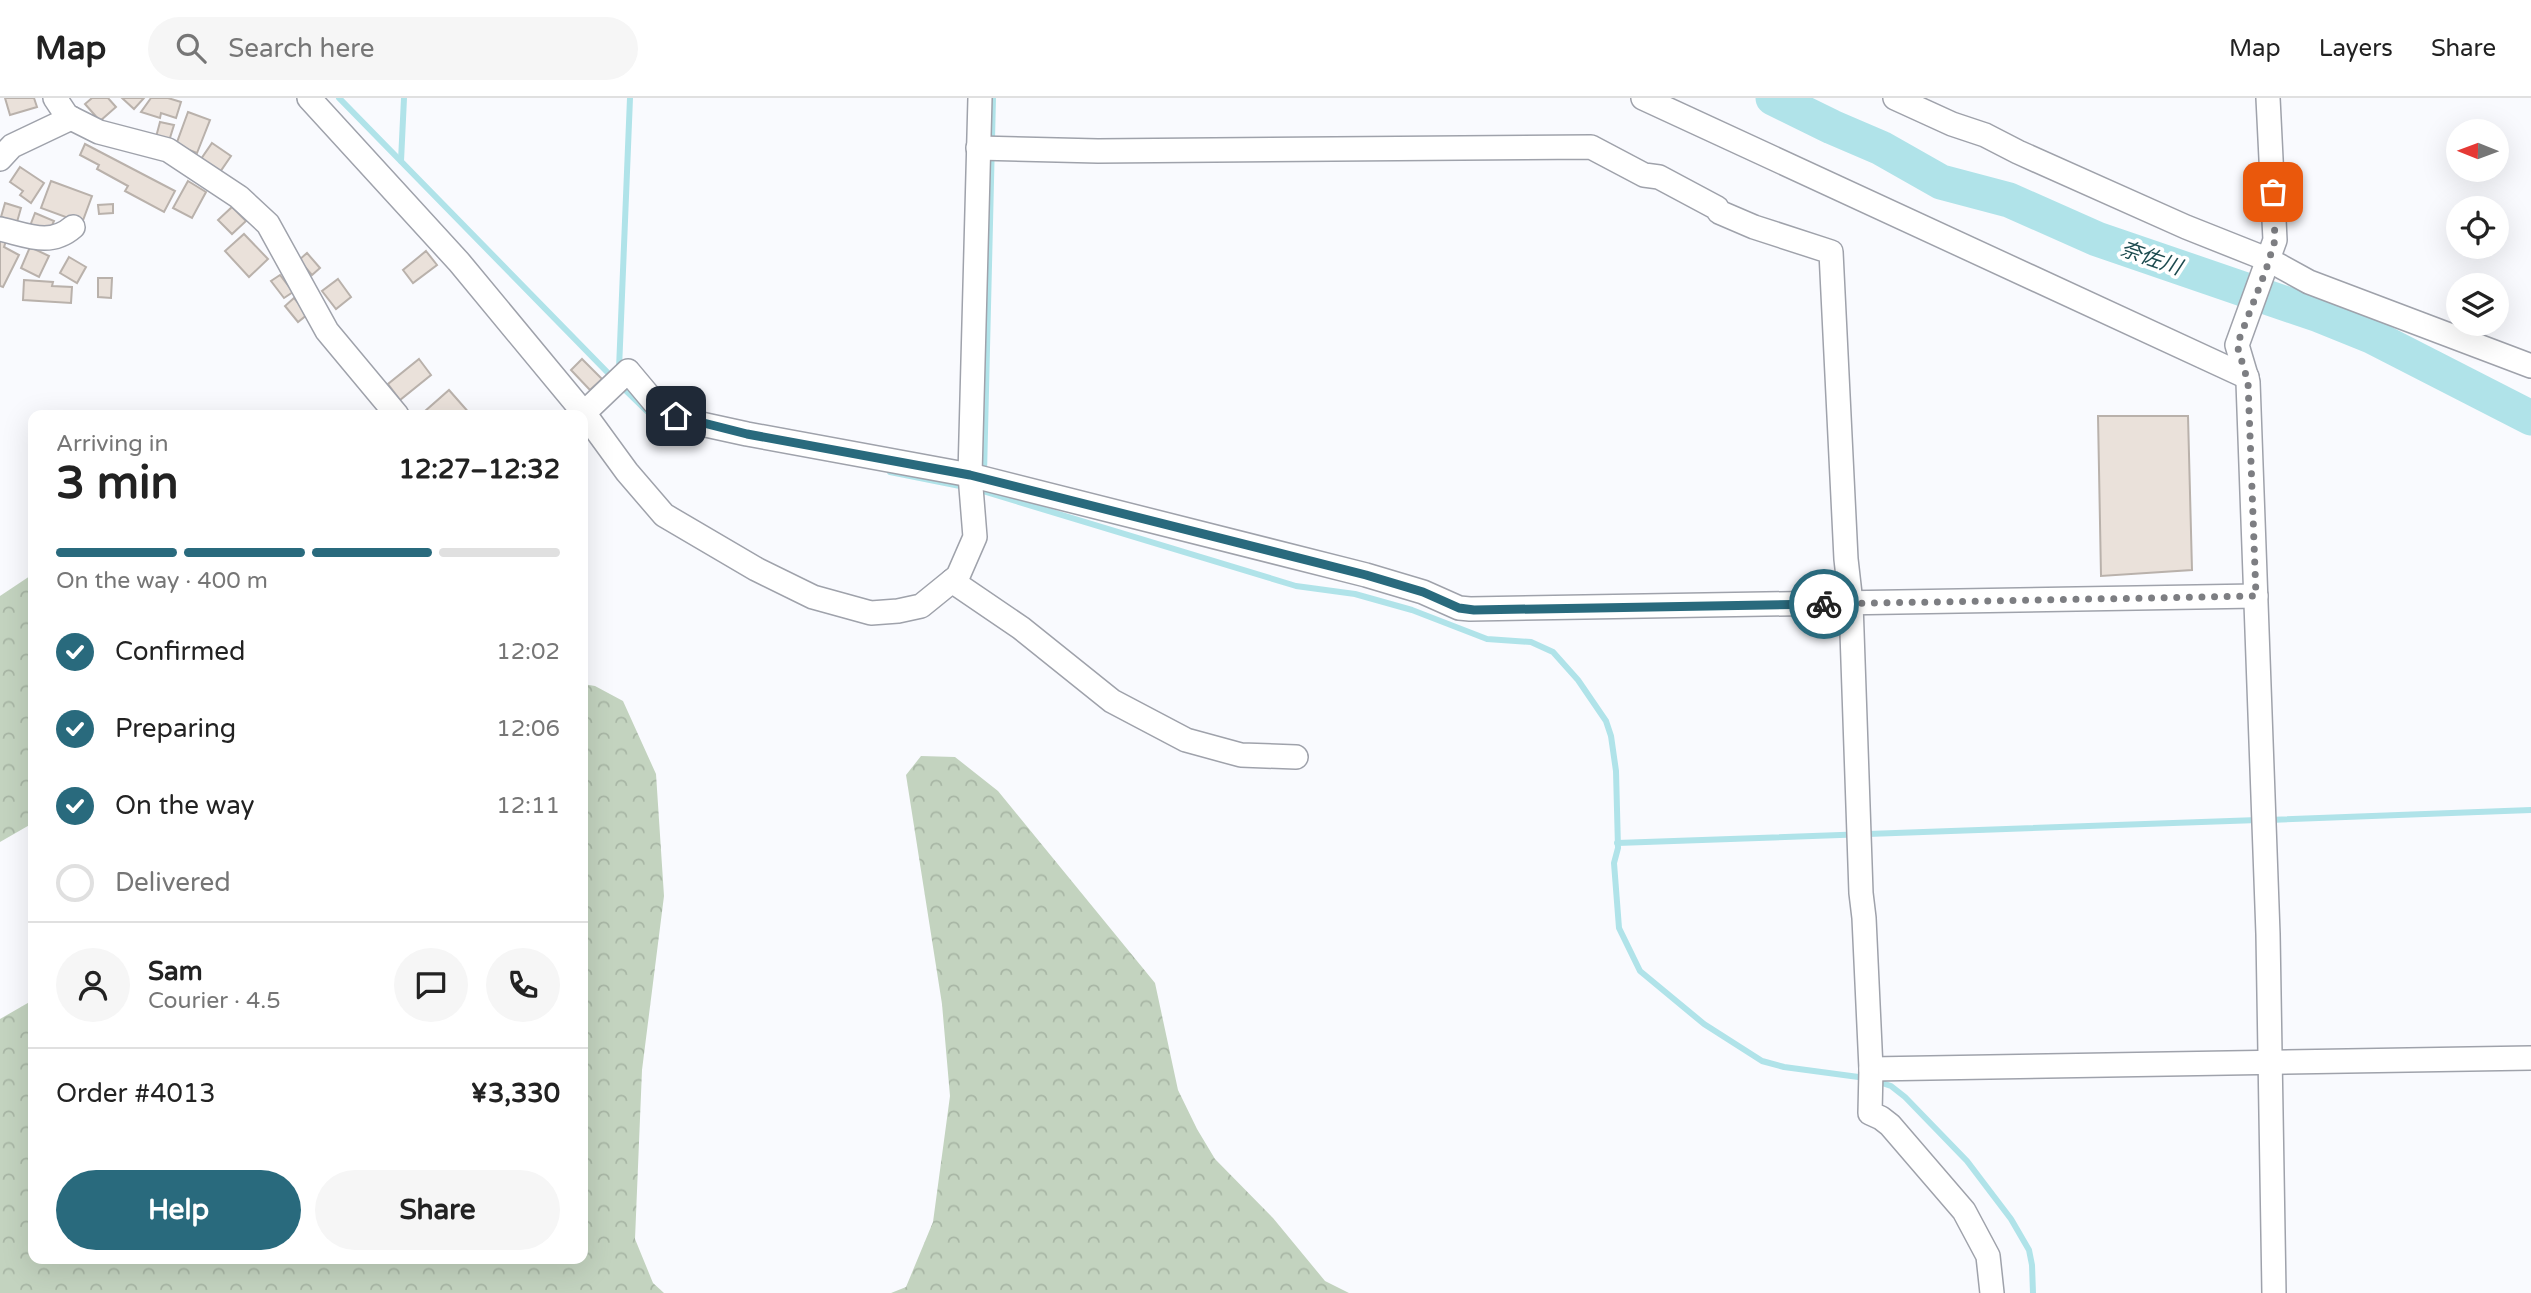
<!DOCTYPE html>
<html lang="en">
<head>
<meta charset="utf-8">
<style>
	:root { --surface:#fff; --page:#f6f6f6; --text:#222; --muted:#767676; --line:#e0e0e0; --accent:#296a7d }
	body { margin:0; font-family:"Varela Round","Noto Sans JP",sans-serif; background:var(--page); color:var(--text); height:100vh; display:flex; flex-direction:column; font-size:26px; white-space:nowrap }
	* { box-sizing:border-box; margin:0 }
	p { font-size:23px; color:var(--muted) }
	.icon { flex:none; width:38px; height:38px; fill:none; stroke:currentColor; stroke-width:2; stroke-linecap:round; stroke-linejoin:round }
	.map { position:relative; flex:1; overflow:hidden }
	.drawer { position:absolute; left:28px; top:312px; width:560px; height:854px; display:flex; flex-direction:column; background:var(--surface); border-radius:14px; box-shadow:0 7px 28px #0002 }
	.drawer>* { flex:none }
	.needle { width:46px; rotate:271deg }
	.fabs { position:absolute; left:2446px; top:21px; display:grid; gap:14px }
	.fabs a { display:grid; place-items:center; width:63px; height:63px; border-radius:50%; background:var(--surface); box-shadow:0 7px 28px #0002; font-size:35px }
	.pin { position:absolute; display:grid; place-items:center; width:60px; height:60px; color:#fff; margin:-30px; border-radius:14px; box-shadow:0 4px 10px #0006 }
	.courier { position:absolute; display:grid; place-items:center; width:70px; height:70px; margin:-35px; border:5px solid #296a7d; border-radius:50%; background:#fff; color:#222; box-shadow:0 2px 9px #0007 }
	.head em { font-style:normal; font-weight:700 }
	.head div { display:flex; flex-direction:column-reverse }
	.head { display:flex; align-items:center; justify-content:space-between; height:119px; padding:0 28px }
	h1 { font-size:46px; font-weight:700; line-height:52px }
	.bar { display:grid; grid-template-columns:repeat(4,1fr); gap:10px 7px; align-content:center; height:84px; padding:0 28px }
	.bar i { height:9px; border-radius:5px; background:var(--line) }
	.bar .active { background:var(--accent) }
	.bar p { grid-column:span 4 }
	.line { display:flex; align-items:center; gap:18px; padding:0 28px; border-top:2px solid var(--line) }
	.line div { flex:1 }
	.round { display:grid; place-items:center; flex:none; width:74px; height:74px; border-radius:37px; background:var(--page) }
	ol { padding:0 28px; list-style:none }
	li { display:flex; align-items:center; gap:21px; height:77px }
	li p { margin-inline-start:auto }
	li .icon { padding:7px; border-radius:50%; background:var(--accent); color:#fff; stroke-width:4 }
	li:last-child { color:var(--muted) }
	li i { width:38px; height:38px; border:4px solid var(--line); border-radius:50% }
	.cta { display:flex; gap:14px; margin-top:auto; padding:14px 28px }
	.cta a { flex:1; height:80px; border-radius:42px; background:var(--accent); color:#fff; font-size:28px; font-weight:700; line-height:80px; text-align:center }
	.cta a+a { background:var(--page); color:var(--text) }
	header { display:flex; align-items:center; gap:42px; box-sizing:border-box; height:98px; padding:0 35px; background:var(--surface); border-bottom:2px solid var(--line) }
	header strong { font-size:33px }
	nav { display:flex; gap:38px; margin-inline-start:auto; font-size:24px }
	.search { width:490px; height:63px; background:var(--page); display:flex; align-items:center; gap:18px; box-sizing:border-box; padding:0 24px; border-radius:38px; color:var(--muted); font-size:26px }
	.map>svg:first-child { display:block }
	.forest { fill:url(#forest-crowns) }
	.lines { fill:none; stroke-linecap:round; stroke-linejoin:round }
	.stream { stroke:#b0e3e9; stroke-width:6 }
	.river { stroke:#b0e3e9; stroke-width:35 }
	.building { fill:#eae1da; stroke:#b9b1ab; stroke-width:2 }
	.minor-casing { stroke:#9fa2ab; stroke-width:26 }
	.minor { stroke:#fff; stroke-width:23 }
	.done { stroke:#7d7e82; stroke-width:7; stroke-dasharray:0 12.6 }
	.route { stroke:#296a7d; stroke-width:9 }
	.labels { text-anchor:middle; stroke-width:7; stroke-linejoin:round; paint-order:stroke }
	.water-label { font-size:21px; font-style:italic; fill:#1d4b4f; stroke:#fff }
</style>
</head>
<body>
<header>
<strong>Map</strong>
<div class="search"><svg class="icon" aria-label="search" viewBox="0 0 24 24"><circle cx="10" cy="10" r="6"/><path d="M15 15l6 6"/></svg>Search here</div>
<nav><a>Map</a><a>Layers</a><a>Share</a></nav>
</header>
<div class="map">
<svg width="2531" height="1195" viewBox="0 0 2531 1195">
	<defs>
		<pattern id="forest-crowns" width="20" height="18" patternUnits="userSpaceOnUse" patternTransform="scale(1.75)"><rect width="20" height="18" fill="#c3d3bf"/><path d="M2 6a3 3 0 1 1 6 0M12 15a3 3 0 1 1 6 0" fill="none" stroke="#a8b6a5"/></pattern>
	</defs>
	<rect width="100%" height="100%" fill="#f9fafe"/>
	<!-- forest -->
	<g class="forest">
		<path d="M33,476v249l-33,19v-246z"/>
		<path d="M583,586l12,2 28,15 33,73 8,122 -22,174 -7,169 18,44 11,10h-664v-274l33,-19v258h550z"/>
		<path d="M921,658l34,1 43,34 157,192 23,107 19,39 18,30 58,59 52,63 24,12h-458l15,-6 27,-65 17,-126 -8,-92 -36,-229z"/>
	</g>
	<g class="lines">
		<!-- stream -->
		<g class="stream">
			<path d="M339,0l273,279 36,35 23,13"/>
			<path d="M401,63l3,-63"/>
			<path d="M619,271l11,-271"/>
			<path d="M890,374l75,15"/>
			<path d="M984,376l9,-376"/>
			<path d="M976,391l320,97 59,8 57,16 75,29 44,3 22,10 25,28 28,41 5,15 5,35 2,77 -4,15 5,65 21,43 64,53 58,37 22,6 82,11"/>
			<path d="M2269,722l262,-10"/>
			<path d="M1617,745l641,-23"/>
			<path d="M1876,983l15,5 14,11 62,64 44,58 18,31 3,15 1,28"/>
		</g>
		<!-- river -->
		<path class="river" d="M1773,0l59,29 49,21 60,34 68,18 88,39 222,76 52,21 160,82"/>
	</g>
	<!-- building -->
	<g class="building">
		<path d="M5,0h29l3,9 -27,8z"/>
		<path d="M92,0h16l8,9 -16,14 -15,-17z"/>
		<path d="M122,0h22l-10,11z"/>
		<path d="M151,0h17l13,4 -5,16 -15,-5 -1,5 -19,-6z"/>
		<path d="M188,14l22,8 -13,33 -21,-8z"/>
		<path d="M160,24l14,3 -5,16 -13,-4z"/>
		<path d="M212,45l19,13 -11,16 -19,-13z"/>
		<path d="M85,46l90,47 -11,21 -39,-21 3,-5 -31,-17 2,-4 -19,-10z"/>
		<path d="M20,69l24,16 -13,20 -11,-8 3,-4 -13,-9z"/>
		<path d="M51,83l41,15 -10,27 -41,-15z"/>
		<path d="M188,83l18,11 -14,26 -19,-10z"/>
		<path d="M5,105l16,5 -4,14 -16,-5z"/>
		<path d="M113,106v9l-14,1 -1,-9z"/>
		<path d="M232,109l14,14 -14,13 -14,-14z"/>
		<path d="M35,115l19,8 -6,13 -18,-8z"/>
		<path d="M244,136l24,25 -19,18 -24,-26z"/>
		<path d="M0,140l6,3 -2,6 15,8 -16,32 -3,-1z"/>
		<path d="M30,149l19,9 -10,21 -18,-9z"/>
		<path d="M426,153l11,14 -24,18 -10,-13z"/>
		<path d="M307,155l13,15 -8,7 -13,-15z"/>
		<path d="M69,159l17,10 -9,16 -17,-10z"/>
		<path d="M280,177l13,17 -9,6 -13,-17z"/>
		<path d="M98,180h14l-1,20 -13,-1z"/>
		<path d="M338,181l13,18 -15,12 -14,-18z"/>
		<path d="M24,182l29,2 -1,4 20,1 -1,16 -48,-3z"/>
		<path d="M294,200l14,16 -10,8 -13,-16z"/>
		<path d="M419,261l12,16 -31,25 -12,-16z"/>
		<path d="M582,261l20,20 -12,11 -19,-20z"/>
		<path d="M449,292l22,25h-45l-2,-3z"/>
		<path d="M2098,318h90l4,154 -91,6z"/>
	</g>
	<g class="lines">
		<!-- minor casing -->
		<g class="minor-casing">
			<g id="minor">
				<path d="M55,0l12,18 32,16 69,18 71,47 29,27 59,107 70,84"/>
				<path d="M309,0l150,164 125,151 43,59 37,43 92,54 57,28 58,16 27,-2 23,-5 37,-30 17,-39 -5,-62 10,-377"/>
				<path d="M1643,0l604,279"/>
				<path d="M1895,0l57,26 33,11 33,17 168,75 83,33 40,22 222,84"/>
				<path d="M2268,0l7,142 -38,105 11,37 20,552 6,359"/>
				<path d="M978,50l120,3 493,-4 53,28 15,2 58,31 2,4 35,15 77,25 15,307 5,44 10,290 3,25 7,151 -1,44 11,5 9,7 74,86 24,45 4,37"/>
				<path d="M0,61l12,-13 59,-28"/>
				<path d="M0,131c27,6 50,18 73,-2"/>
				<path d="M584,315l44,-42 26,31 22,14 16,6 55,12 223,41 396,100 57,17 36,16 11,1 786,-13"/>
				<path d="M952,483l69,47 91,73 74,39 55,15 55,2"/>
				<path d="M1871,971l660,-11"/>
			</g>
		</g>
		<!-- minor -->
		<use href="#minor" class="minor"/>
	</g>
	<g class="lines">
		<!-- done -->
		<path class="done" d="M1824,506l432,-8 -8,-214 -11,-37 29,-75 9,-30 -2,-48"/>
		<!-- route -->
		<path class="route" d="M676,318l71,18 223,41 396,100 57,17 36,16 15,2 350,-6"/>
	</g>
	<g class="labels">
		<!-- water labels -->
		<g class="water-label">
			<text transform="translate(2151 160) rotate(19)" y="7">奈佐川</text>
		</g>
	</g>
</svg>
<div class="fabs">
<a><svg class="needle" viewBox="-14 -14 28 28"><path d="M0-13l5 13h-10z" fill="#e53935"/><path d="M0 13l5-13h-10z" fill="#767676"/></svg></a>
<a><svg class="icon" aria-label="locate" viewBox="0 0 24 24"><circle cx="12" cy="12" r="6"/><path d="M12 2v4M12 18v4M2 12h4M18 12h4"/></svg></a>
<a><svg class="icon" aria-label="layers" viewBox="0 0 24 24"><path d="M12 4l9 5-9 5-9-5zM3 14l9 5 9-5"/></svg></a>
</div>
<div class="pin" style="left:2273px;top:94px;background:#ea580c"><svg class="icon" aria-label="bag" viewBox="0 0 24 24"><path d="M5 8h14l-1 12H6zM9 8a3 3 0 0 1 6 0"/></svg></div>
<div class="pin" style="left:676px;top:318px;background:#1f2937"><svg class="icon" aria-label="home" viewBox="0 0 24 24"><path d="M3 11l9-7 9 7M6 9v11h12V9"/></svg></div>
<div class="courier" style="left:1824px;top:506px"><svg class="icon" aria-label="bike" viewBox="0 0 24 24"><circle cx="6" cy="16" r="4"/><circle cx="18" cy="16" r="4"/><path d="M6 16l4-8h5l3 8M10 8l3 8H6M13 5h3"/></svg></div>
<section class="drawer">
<div class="head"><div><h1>3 min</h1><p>Arriving in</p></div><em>12:27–12:32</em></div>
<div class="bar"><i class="active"></i><i class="active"></i><i class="active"></i><i></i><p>On the way · 400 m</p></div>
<ol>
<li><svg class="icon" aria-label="check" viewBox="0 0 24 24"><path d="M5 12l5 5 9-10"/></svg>Confirmed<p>12:02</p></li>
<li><svg class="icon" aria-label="check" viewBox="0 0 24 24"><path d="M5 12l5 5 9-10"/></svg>Preparing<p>12:06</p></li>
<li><svg class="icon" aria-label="check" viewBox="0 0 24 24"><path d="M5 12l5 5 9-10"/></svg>On the way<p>12:11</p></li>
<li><i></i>Delivered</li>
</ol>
<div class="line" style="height:126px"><a class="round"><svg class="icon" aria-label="person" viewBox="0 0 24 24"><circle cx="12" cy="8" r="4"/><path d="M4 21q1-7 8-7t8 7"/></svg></a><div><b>Sam</b><p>Courier · 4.5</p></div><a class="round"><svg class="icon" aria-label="chat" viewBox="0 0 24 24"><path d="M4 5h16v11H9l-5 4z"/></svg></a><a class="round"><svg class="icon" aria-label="phone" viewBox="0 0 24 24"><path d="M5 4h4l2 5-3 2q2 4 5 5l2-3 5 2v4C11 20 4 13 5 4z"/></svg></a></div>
<div class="line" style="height:91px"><div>Order #4013</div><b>¥3,330</b></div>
<div class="cta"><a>Help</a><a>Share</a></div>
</section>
</div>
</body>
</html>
